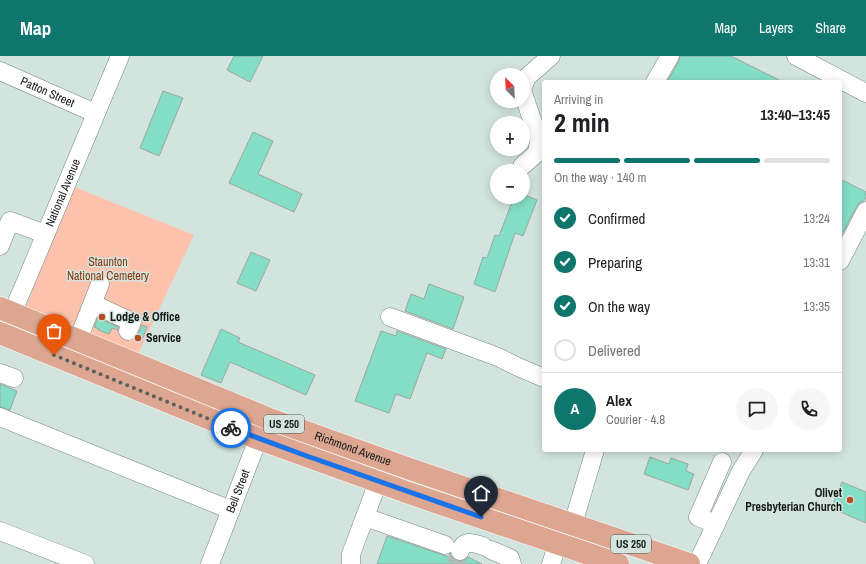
<!DOCTYPE html>
<html lang="en">
<head>
<meta charset="utf-8">
<style>
	:root { --surface:#fff; --page:#f6f6f6; --text:#202124; --muted:#757577; --line:#e0e0e0; --accent:#0f766e }
	body { margin:0; font-family:"Archivo Narrow",sans-serif; background:var(--page); color:var(--text); height:100vh; display:flex; flex-direction:column; font-size:15px; white-space:nowrap }
	* { box-sizing:border-box; margin:0 }
	p { font-size:13px; color:var(--muted) }
	.icon { flex:none; width:22px; height:22px; fill:none; stroke:currentColor; stroke-width:2; stroke-linecap:round; stroke-linejoin:round }
	.map { position:relative; flex:1; overflow:hidden }
	.panel { position:absolute; left:542px; top:24px; width:300px; height:372px; display:flex; flex-direction:column; background:var(--surface); border-radius:4px; box-shadow:0 2px 10px #0003 }
	.panel>* { flex:none }
	.needle { width:26px; rotate:336deg }
	.buttons { position:absolute; left:490px; top:12px; display:grid; gap:8px }
	.buttons a { display:grid; place-items:center; width:40px; height:40px; border-radius:50%; background:var(--surface); box-shadow:0 2px 10px #0003; font-size:20px }
	.pin { position:absolute; display:grid; place-items:center; width:34px; height:34px; color:#fff; margin:-41px -17px; border-radius:50% 50% 50% 0; rotate:-45deg; box-shadow:0 0 4px #0007 }
	.pin .icon { rotate:45deg }
	.courier { position:absolute; display:grid; place-items:center; width:40px; height:40px; margin:-20px; border:3px solid #1a73e8; border-radius:50%; background:#fff; color:#222; box-shadow:0 1px 5px #0007 }
	.headline em { font-style:normal; font-weight:700 }
	.headline div { display:flex; flex-direction:column-reverse }
	.headline { display:flex; align-items:center; justify-content:space-between; height:68px; padding:0 12px }
	h1 { font-size:26px; font-weight:700; line-height:30px }
	.bar { display:grid; grid-template-columns:repeat(4,1fr); gap:6px 4px; align-content:center; height:48px; padding:0 12px }
	.bar i { height:5px; border-radius:3px; background:var(--line) }
	.bar .current { background:var(--accent) }
	.bar p { grid-column:span 4 }
	.line { display:flex; align-items:center; gap:10px; padding:0 12px; border-top:1px solid var(--line) }
	.line div { flex:1 }
	.round { display:grid; place-items:center; flex:none; width:42px; height:42px; border-radius:21px; background:var(--page) }
	ol { padding:0 12px; list-style:none }
	li { display:flex; align-items:center; gap:12px; height:44px }
	li p { margin-inline-start:auto }
	li .icon { padding:4px; border-radius:50%; background:var(--accent); color:#fff; stroke-width:4 }
	li:last-child { color:var(--muted) }
	li i { width:22px; height:22px; border:2px solid var(--line); border-radius:50% }
	header { display:flex; align-items:center; gap:24px; box-sizing:border-box; height:56px; padding:0 20px; background:var(--accent); color:#fff }
	header strong { font-size:19px }
	nav { display:flex; gap:22px; margin-inline-start:auto; font-size:14px }
	.map>svg:first-child { display:block }
	.green { fill:#fcc2ac }
	.building { fill:#84dec5; stroke:#99a8a3 }
	.lines { fill:none; stroke-linecap:round; stroke-linejoin:round }
	.minor-tunnel { stroke:#adbcb6; stroke-width:18; stroke-dasharray:18 9; stroke-linecap:butt }
	.minor-casing { stroke:#778681; stroke-width:19 }
	.major-casing { stroke:#fff; stroke-width:23 }
	.minor { stroke:#fff; stroke-width:18 }
	.major { stroke:#dda691; stroke-width:22 }
	.done { stroke:#58615d; stroke-width:4; stroke-dasharray:0 7.2 }
	.route { stroke:#1a73e8; stroke-width:5 }
	.poi-dot { fill:#b54f23; stroke:#d3e4de; stroke-width:1.5 }
	.labels { text-anchor:middle; stroke-width:3; stroke-linejoin:round; paint-order:stroke }
	.shield { fill:#d3e4de; stroke:#4e5753; stroke-width:1 }
	.shield-label { font-size:11px; font-weight:bold; fill:#151a18 }
	.street-label { font-size:12px; fill:#151a18; stroke:#d3e4de }
	.park-label { font-size:12px; fill:#8a360e; stroke:#d3e4de }
	.poi-label { font-size:12px; font-weight:bold; fill:#151a18; stroke:#d3e4de; text-anchor:start }
</style>
</head>
<body>
<header>
<strong>Map</strong>
<nav><a>Map</a><a>Layers</a><a>Share</a></nav>
</header>
<div class="map">
<svg width="866" height="508" viewBox="0 0 866 508">
	<rect width="100%" height="100%" fill="#d3e4de"/>
	<!-- green -->
	<path class="green" d="M72,130l122,49 -56,119 -112,-47z"/>
	<!-- building -->
	<g class="building">
		<path d="M234,0h29l-13,26 -23,-12z"/>
		<path d="M680,0h51l52,26h-116l12,-21z"/>
		<path d="M163,35l20,7 -24,58 -19,-8z"/>
		<path d="M253,76l20,9 -15,33 44,20 -8,18 -65,-29z"/>
		<path d="M840,123l26,13v5l-2,4 -4,1 -3,4 -17,32z"/>
		<path d="M523,138l14,6 -14,36 -8,-3 -20,59 -21,-8 9,-27 4,1 8,-23 4,1 15,-39h9z"/>
		<path d="M251,196l19,8 -14,31 -19,-8z"/>
		<path d="M429,228l35,13 -11,32 -48,-18 6,-17 13,5z"/>
		<path d="M98,262l20,9v3l-6,-2 -3,6 -11,-4 1,-1 -5,-2z"/>
		<path d="M142,269l5,2 -5,13 -6,-2z"/>
		<path d="M221,273l19,9 -2,4 77,33 -9,20 -76,-33 -9,21 -20,-8z"/>
		<path d="M381,275l15,5 1,-5 49,18 -4,10 -15,-6 -17,46 -14,-5 -7,19 -34,-12z"/>
		<path d="M0,328l17,7 -7,19 -10,-3z"/>
		<path d="M650,401l19,7 2,-6 17,6 -2,7 8,3 -6,16 -44,-16z"/>
		<path d="M842,426l24,10v31l-35,-15z"/>
		<path d="M387,480l65,22 4,3h5l7,-4 14,7h-105z"/>
	</g>
	<g class="lines">
		<!-- minor-tunnel -->
		<path class="minor-tunnel" d="M455,508l5,-13"/>
		<!-- minor casing -->
		<g class="minor-casing">
			<g id="minor">
				<path d="M796,0l70,37"/>
				<path id="s1" d="M0,15l95,42"/>
				<path d="M655,26l15,-26"/>
				<path d="M523,31l4,-10 24,-21"/>
				<path d="M522,110l15,-13 2,-13 -16,-47"/>
				<path d="M0,190l10,-25 35,13"/>
				<path d="M840,205l26,-50"/>
				<path d="M93,248l39,18 -4,9"/>
				<path d="M390,261l108,40 20,10 26,11"/>
				<path id="s2" d="M0,271l12,-14 14,-32 94,-225"/>
				<path d="M78,284l22,-56"/>
				<path d="M0,317l14,5"/>
				<path d="M0,361l231,93"/>
				<path d="M365,461l80,28"/>
				<path d="M716,468l-18,-7 24,-55"/>
				<path d="M0,475l85,33"/>
				<path d="M491,494l19,8 2,6"/>
				<path d="M460,495c4,-12 13,-8 23,-5"/>
				<path id="s3" d="M210,508l53,-138"/>
				<path d="M351,508v-10l27,-72"/>
				<path d="M551,508l7,-21 15,-19 22,-74"/>
				<path d="M697,508l44,-93 13,-21"/>
			</g>
		</g>
		<!-- major casing -->
		<g class="major-casing">
			<g id="major">
				<path id="s4" d="M0,252l267,110 140,50 282,96"/>
				<path d="M0,277l259,106 150,54 209,71"/>
			</g>
		</g>
		<!-- minor -->
		<use href="#minor" class="minor"/>
		<!-- major -->
		<use href="#major" class="major"/>
	</g>
	<g class="lines">
		<!-- done -->
		<path class="done" d="M54,299l177,73"/>
		<!-- route -->
		<path class="route" d="M231,372l73,27 177,62"/>
	</g>
	<!-- markers -->
	<g class="poi-dot">
		<circle cx="102" cy="261" r="4"/>
		<circle cx="138" cy="282" r="4"/>
		<circle cx="850" cy="444" r="4"/>
	</g>
	<g class="labels">
		<!-- shield labels -->
		<g class="shield">
			<rect x="264" y="359" width="40" height="18" rx="3"/>
			<rect x="611" y="479" width="40" height="18" rx="3"/>
		</g>
		<g class="shield-label">
			<text x="284" y="372">US 250</text>
			<text x="631" y="492">US 250</text>
		</g>
		<!-- street labels -->
		<g class="street-label">
			<text dy="4" stroke="none"><textPath href="#s1" startOffset="52">Patton Street</textPath></text>
			<text dy="4" stroke="none"><textPath href="#s2" startOffset="149">National Avenue</textPath></text>
			<text dy="4" stroke="none"><textPath href="#s4" startOffset="380">Richmond Avenue</textPath></text>
			<text dy="4" stroke="none"><textPath href="#s3" startOffset="78">Bell Street</textPath></text>
		</g>
		<!-- park labels -->
		<g class="park-label">
			<text x="108" y="210">Staunton<tspan x="108" dy="14">National Cemetery</tspan></text>
		</g>
		<!-- poi labels -->
		<g class="poi-label">
			<text x="110" y="265">Lodge &amp; Office</text>
			<text x="146" y="286">Service</text>
			<text x="842" y="441" text-anchor="end">Olivet<tspan x="842" dy="14">Presbyterian Church</tspan></text>
		</g>
	</g>
</svg>
<div class="buttons">
<a><svg class="needle" viewBox="-14 -14 28 28"><path d="M0-13l5 13h-10z" fill="#e53935"/><path d="M0 13l5-13h-10z" fill="#757577"/></svg></a>
<a>+</a>
<a>−</a>
</div>
<div class="pin" style="left:54px;top:299px;background:#ea580c"><svg class="icon" aria-label="bag" viewBox="0 0 24 24"><path d="M5 8h14l-1 12H6zM9 8a3 3 0 0 1 6 0"/></svg></div>
<div class="pin" style="left:481px;top:461px;background:#1f2937"><svg class="icon" aria-label="home" viewBox="0 0 24 24"><path d="M3 11l9-7 9 7M6 9v11h12V9"/></svg></div>
<div class="courier" style="left:231px;top:372px"><svg class="icon" aria-label="bike" viewBox="0 0 24 24"><circle cx="6" cy="16" r="4"/><circle cx="18" cy="16" r="4"/><path d="M6 16l4-8h5l3 8M10 8l3 8H6M13 5h3"/></svg></div>
<section class="panel">
<div class="headline"><div><h1>2 min</h1><p>Arriving in</p></div><em>13:40–13:45</em></div>
<div class="bar"><i class="current"></i><i class="current"></i><i class="current"></i><i></i><p>On the way · 140 m</p></div>
<ol>
<li><svg class="icon" aria-label="check" viewBox="0 0 24 24"><path d="M5 12l5 5 9-10"/></svg>Confirmed<p>13:24</p></li>
<li><svg class="icon" aria-label="check" viewBox="0 0 24 24"><path d="M5 12l5 5 9-10"/></svg>Preparing<p>13:31</p></li>
<li><svg class="icon" aria-label="check" viewBox="0 0 24 24"><path d="M5 12l5 5 9-10"/></svg>On the way<p>13:35</p></li>
<li><i></i>Delivered</li>
</ol>
<div class="line" style="height:72px"><b class="round" style="background:var(--accent);color:#fff">A</b><div><b>Alex</b><p>Courier · 4.8</p></div><a class="round"><svg class="icon" aria-label="chat" viewBox="0 0 24 24"><path d="M4 5h16v11H9l-5 4z"/></svg></a><a class="round"><svg class="icon" aria-label="phone" viewBox="0 0 24 24"><path d="M5 4h4l2 5-3 2q2 4 5 5l2-3 5 2v4C11 20 4 13 5 4z"/></svg></a></div>
</section>
</div>
</body>
</html>
